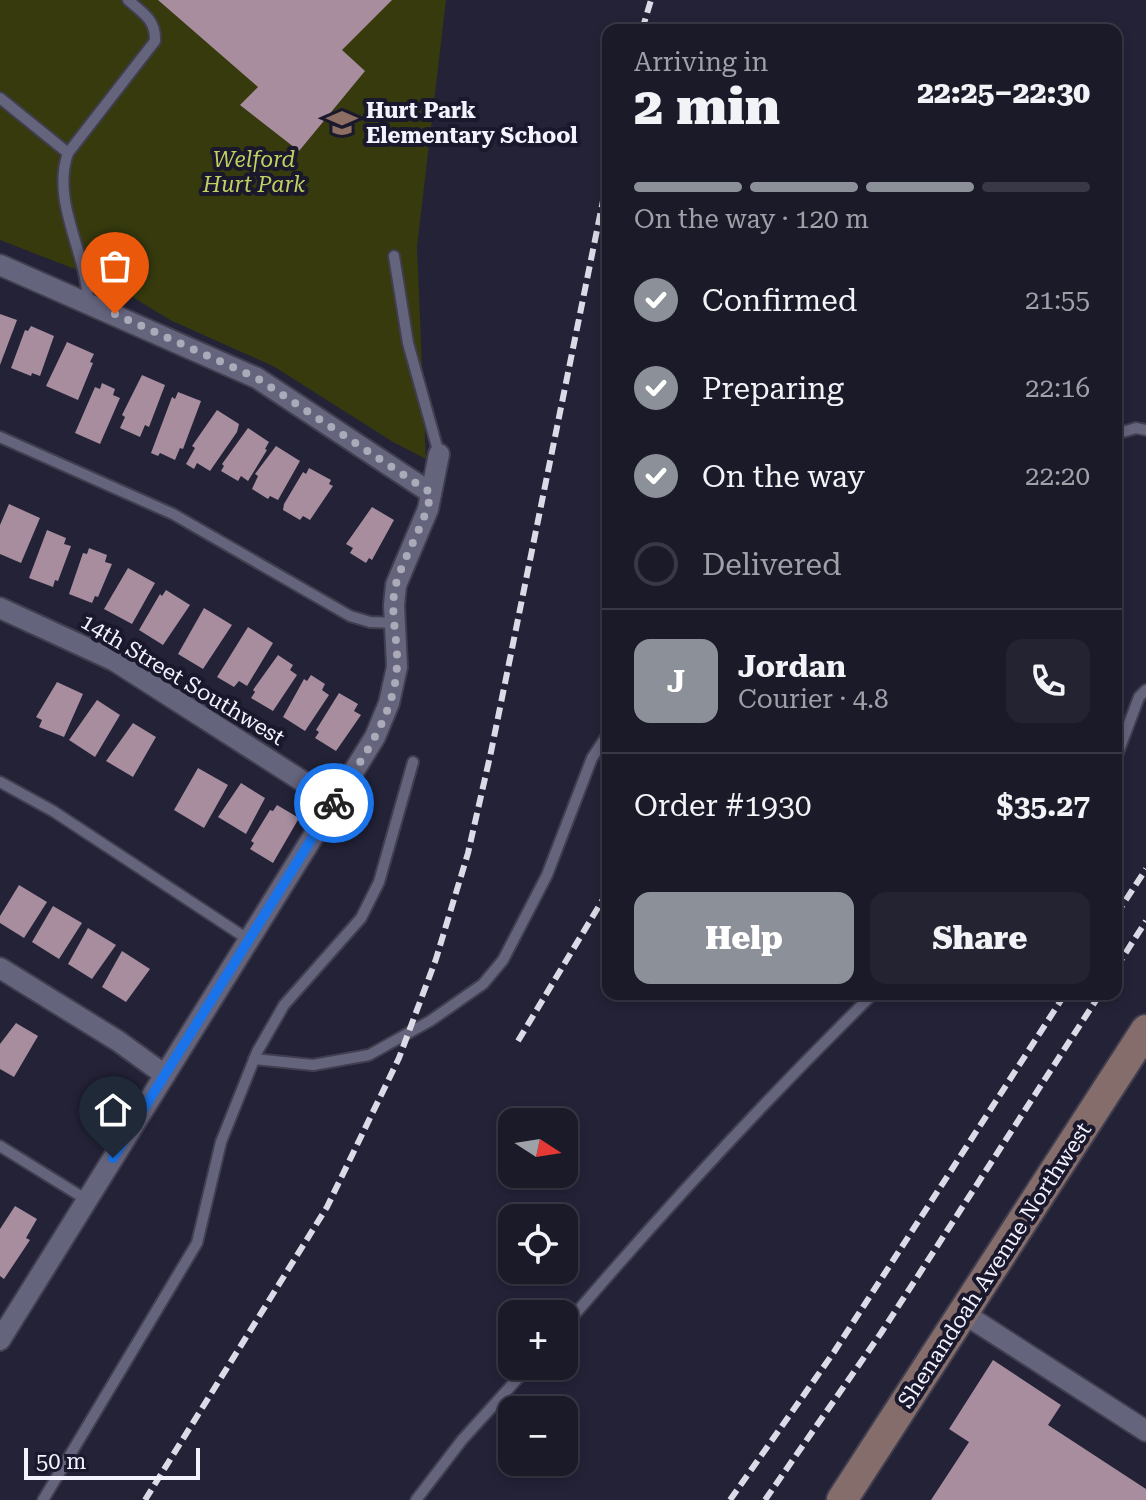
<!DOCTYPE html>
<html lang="en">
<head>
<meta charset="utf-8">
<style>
	:root { --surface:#1a1a29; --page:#232331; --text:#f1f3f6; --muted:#9fa1a8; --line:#383846; --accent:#8c9099 }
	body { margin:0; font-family:"Roboto Serif",serif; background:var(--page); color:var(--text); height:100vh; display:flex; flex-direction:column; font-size:30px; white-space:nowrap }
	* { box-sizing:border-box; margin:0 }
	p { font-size:26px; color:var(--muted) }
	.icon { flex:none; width:44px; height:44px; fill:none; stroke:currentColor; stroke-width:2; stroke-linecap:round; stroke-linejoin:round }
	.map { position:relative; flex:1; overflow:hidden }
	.side { position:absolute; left:602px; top:24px; width:520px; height:976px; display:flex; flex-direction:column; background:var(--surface); border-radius:16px; box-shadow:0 4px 12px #0003,0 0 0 2px var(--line) }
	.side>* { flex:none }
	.needle { width:52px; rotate:102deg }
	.buttons { position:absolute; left:498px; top:1108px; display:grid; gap:16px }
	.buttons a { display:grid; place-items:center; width:80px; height:80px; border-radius:16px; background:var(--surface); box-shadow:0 4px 12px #0003,0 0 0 2px var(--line); font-size:40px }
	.scale { position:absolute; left:24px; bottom:20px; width:176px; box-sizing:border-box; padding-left:8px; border:4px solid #f3f3ff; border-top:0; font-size:22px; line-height:28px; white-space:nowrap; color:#f3f3ff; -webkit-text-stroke:6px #1a182c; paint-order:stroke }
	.pin { position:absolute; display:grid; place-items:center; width:68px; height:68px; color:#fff; margin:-82px -34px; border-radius:50% 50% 50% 0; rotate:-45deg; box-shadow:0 0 8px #0007 }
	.pin .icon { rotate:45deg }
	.courier { position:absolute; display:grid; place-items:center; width:80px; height:80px; margin:-40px; border:6px solid #1a73e8; border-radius:50%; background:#fff; color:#222; box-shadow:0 2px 10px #0007 }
	.head em { font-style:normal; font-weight:800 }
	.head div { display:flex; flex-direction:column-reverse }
	.head { display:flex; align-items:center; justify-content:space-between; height:136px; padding:0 32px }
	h1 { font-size:52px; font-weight:800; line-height:60px }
	.bar { display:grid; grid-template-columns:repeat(4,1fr); gap:12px 8px; align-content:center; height:96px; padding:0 32px }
	.bar i { height:10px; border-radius:6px; background:var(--line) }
	.bar .on { background:var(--accent) }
	.bar p { grid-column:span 4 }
	.line { display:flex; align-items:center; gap:20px; padding:0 32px; border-top:2px solid var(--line) }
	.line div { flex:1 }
	.round { display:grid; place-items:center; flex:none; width:84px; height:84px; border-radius:16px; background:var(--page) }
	ol { padding:0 32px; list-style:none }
	li { display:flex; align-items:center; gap:24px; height:88px }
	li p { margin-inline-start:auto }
	li .icon { padding:8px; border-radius:50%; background:var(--accent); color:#fff; stroke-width:4 }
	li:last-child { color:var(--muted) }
	li i { width:44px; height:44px; border:4px solid var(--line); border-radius:50% }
	.primary-button { display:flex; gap:16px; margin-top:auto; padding:16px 32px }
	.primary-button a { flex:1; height:92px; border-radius:16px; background:var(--accent); color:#fff; font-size:32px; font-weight:800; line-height:92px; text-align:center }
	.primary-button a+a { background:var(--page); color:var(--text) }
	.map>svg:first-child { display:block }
	.green { fill:#363a0d }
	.building { fill:#a78d9e }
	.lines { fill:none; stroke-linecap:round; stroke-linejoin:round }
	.lane-casing { stroke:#403e4f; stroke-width:14 }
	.street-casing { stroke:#403e4f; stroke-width:24 }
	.secondary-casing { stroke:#403e4f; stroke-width:34 }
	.lane { stroke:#65647d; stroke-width:10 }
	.street { stroke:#65647d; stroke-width:20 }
	.secondary { stroke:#846d6b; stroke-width:30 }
	.rail { stroke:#dbdbe8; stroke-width:6; stroke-dasharray:12 6; stroke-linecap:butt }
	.done { stroke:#aaaab9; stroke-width:8; stroke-dasharray:0 14.4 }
	.route { stroke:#1a73e8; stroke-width:10 }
	.labels { text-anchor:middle; stroke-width:8; stroke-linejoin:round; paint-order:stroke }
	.poi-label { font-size:22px; font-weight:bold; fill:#f3f3ff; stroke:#1a182c; text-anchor:start }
	.park-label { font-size:22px; font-style:italic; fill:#c3cf60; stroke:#1a182c }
	.street-label { font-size:22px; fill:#f3f3ff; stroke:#1a182c }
</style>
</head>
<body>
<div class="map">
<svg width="1146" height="1500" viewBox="0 0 1146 1500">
	<rect width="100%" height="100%" fill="#232237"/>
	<!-- green -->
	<path class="green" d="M0,0h446l-29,247 9,212 -33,-17 -120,-76 -103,-46 -62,-38 -108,-42z"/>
	<!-- building -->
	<g class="building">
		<path d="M158,0h234l-50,50 23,21 -66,80 -59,-46 18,-18z"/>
		<path d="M0,314l17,6 -17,45z"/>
		<path d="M31,326l23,10 -14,40 -8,-3 -1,3 -20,-8 14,-38 3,1z"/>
		<path d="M67,342l27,12 -4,8 3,1 -15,37 -32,-14z"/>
		<path d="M142,375l23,10 -16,42 -4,-2 -5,12 -20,-9 5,-11 -3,-2z"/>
		<path d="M102,383l13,6 -2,6 7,3 -20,46 -25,-11 20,-46 5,2z"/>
		<path d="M178,392l23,9 -18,48 -3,-1 -5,12 -15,-7 -2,3 -7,-3 21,-56 3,2z"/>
		<path d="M217,410l22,14 -2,8 -27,39 -13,-8 -3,6 -8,-5 9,-16 -3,-2z"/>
		<path d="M248,428l21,14 -4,7 2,1 -19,31 -7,-5 -3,5 -17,-10 3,-5 -2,-2z"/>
		<path d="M276,446l24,15 -22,39 -8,-4 -2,3 -16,-10 6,-13 -3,-2z"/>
		<path d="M309,468l22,12 -2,4 4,2 -23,34 -7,-4 -3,4 -17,-10 1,-6 19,-32 3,2z"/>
		<path d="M9,504l31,14 -19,45 -21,-9v-29z"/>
		<path d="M372,507l22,13 -22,40 -3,-2 -3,5 -16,-10 3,-5 -7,-4z"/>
		<path d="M47,530l19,8 -2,6 7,2 -13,35 -3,-1 -2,7 -24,-9z"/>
		<path d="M89,548l18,7 -2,7 7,2 -14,33 -3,-1 -3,7 -23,-9 14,-41 4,1z"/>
		<path d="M128,568l27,15 -23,41 -28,-15z"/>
		<path d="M166,590l24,15 -27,40 -24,-15 21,-36 2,2z"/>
		<path d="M204,608l28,17 -29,44 -25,-15z"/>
		<path d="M248,627l25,16 -26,43 -8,-5 -5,6 -17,-10z"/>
		<path d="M278,655l15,10 -3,5 7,5 -24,36 -22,-13 4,-6 -2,-2z"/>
		<path d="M311,675l14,9 -3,6 7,5 -24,36 -22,-14 21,-38 3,2z"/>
		<path d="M57,682l26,12 -19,43 -25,-10 3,-7 -6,-3z"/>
		<path d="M339,693l19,11 -4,7 7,4 -25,36 -21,-13 4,-6 -3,-2z"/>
		<path d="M97,700l23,15 -25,42 -26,-17z"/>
		<path d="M133,723l23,14 -23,40 -27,-16z"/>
		<path d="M198,768l30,17 -24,43 -30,-18z"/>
		<path d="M241,783l24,15 -19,36 -28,-17z"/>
		<path d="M277,805l22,13 -26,45 -23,-14 4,-6 -3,-2 19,-31 3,1z"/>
		<path d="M19,885l28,17 -23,36 -24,-15v-7z"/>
		<path d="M53,906l29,17 -23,36 -27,-17z"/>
		<path d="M88,928l28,17 -24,34 -24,-15z"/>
		<path d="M122,951l28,18 -24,33 -24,-15z"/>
		<path d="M16,1023l22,13 -24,41 -14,-8v-25z"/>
		<path d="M15,1206l22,13 -11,19 4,2 -26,39 -4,-3v-47z"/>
		<path d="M993,1360l68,45 -13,20 98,64v11h-215l38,-58 -20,-13z"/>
	</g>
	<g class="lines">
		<!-- lane casing -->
		<g class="lane-casing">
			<g id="lane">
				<path d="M0,98l68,55"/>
				<path d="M394,256l14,87 31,111"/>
				<path d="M88,301c-2,-50 -37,-99 -20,-148l87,-112c1,-21 -12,-28 -27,-41"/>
				<path d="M1116,434l20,-6 10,2"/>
				<path d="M0,437l173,77 177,102 20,6 25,1"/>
				<path d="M1116,758l23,-61 7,-7"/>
				<path d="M0,782l53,29 196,129"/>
				<path d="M254,1059l59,6 56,-10 61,-34 53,-37 20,-24 44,-85 45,-117 16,-24"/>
				<path d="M0,1146l87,54"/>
				<path d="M564,1327c99,-116 201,-227 309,-333"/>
				<path d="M43,1500l154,-257 24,-101 36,-90 27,-47 77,-87 18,-36 34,-120"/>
				<path d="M416,1500l46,-60 67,-74"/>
			</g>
		</g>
		<!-- street casing -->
		<g class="street-casing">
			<g id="street">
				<path d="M0,265l257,113 174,115"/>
				<path d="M0,608l115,53 220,141"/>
				<path d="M0,968l118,73 47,34"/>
				<path d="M963,1313l183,118"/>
				<path d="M0,1340l375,-603 14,-34 8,-36 -3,-62 2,-20 32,-76 11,-55"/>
			</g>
		</g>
		<!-- secondary casing -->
		<g class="secondary-casing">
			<path id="secondary" d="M842,1500l304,-470"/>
		</g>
		<!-- lane -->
		<use href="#lane" class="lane"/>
		<!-- street -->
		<use href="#street" class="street"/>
		<!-- secondary -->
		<use href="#secondary" class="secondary"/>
		<!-- rail -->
		<g class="rail">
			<path d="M642,30l9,-30"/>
			<path d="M1116,915l30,-46"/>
			<path d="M1116,968l30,-47"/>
			<path d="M518,1041l90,-150"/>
			<path d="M145,1500l182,-293 72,-149 37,-99 32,-106 23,-101 117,-576"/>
			<path d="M730,1500l104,-148 231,-358"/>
			<path d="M765,1500l116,-167 219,-339"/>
		</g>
	</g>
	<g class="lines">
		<!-- done -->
		<path class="done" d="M115,314l142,64 174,115c-6,32 -26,60 -35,91 -7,26 2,54 1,80 -1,51 -37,97 -63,139"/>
		<!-- route -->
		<path class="route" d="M113,1158l221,-355"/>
	</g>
	<!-- icons -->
	<defs>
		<g id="school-bare" transform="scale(2.4)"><path d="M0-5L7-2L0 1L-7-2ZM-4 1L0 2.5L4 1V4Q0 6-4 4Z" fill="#8d6e63" stroke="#1a182c" stroke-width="2.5" paint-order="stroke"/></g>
	</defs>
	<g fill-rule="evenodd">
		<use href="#school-bare" x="342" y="123"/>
	</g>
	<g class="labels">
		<!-- poi labels -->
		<g class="poi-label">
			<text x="366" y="118">Hurt Park<tspan x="366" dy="25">Elementary School</tspan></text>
		</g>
		<!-- park labels -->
		<g class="park-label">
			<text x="254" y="167">Welford<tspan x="254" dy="25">Hurt Park</tspan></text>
		</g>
		<!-- street labels -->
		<g class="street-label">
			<text transform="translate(183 679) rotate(31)" y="8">14th Street Southwest</text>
			<text transform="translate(994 1265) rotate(-57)" y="8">Shenandoah Avenue Northwest</text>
		</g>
	</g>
</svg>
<div class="buttons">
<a><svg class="needle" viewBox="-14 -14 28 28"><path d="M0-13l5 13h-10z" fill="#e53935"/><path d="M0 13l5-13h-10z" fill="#9fa1a8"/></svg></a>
<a><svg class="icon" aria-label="locate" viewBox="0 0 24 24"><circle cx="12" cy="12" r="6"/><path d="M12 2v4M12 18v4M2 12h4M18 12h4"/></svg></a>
<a>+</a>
<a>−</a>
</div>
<div class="scale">50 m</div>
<div class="pin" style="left:115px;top:314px;background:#ea580c"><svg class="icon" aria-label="bag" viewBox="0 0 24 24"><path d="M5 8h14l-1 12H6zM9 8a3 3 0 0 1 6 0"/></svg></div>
<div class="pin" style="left:113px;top:1158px;background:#1f2937"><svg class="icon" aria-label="home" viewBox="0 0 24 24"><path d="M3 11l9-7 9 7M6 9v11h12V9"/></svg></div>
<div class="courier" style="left:334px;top:803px"><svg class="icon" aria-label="bike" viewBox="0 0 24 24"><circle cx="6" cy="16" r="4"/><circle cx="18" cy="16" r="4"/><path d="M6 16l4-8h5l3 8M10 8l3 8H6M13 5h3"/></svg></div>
<section class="side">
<div class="head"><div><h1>2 min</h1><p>Arriving in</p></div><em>22:25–22:30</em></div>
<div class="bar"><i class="on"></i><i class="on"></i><i class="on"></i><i></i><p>On the way · 120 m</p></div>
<ol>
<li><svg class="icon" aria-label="check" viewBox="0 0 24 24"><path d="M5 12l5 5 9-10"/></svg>Confirmed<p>21:55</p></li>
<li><svg class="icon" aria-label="check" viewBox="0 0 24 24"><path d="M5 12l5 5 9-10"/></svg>Preparing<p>22:16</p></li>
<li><svg class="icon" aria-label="check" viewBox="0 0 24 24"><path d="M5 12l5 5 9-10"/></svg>On the way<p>22:20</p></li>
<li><i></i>Delivered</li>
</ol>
<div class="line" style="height:144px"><b class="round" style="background:var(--accent);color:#fff">J</b><div><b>Jordan</b><p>Courier · 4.8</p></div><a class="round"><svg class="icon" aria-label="phone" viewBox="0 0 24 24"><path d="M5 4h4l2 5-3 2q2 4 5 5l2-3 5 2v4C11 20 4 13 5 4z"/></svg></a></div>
<div class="line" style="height:104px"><div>Order #1930</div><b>$35.27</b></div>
<div class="primary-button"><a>Help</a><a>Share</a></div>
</section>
</div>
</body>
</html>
